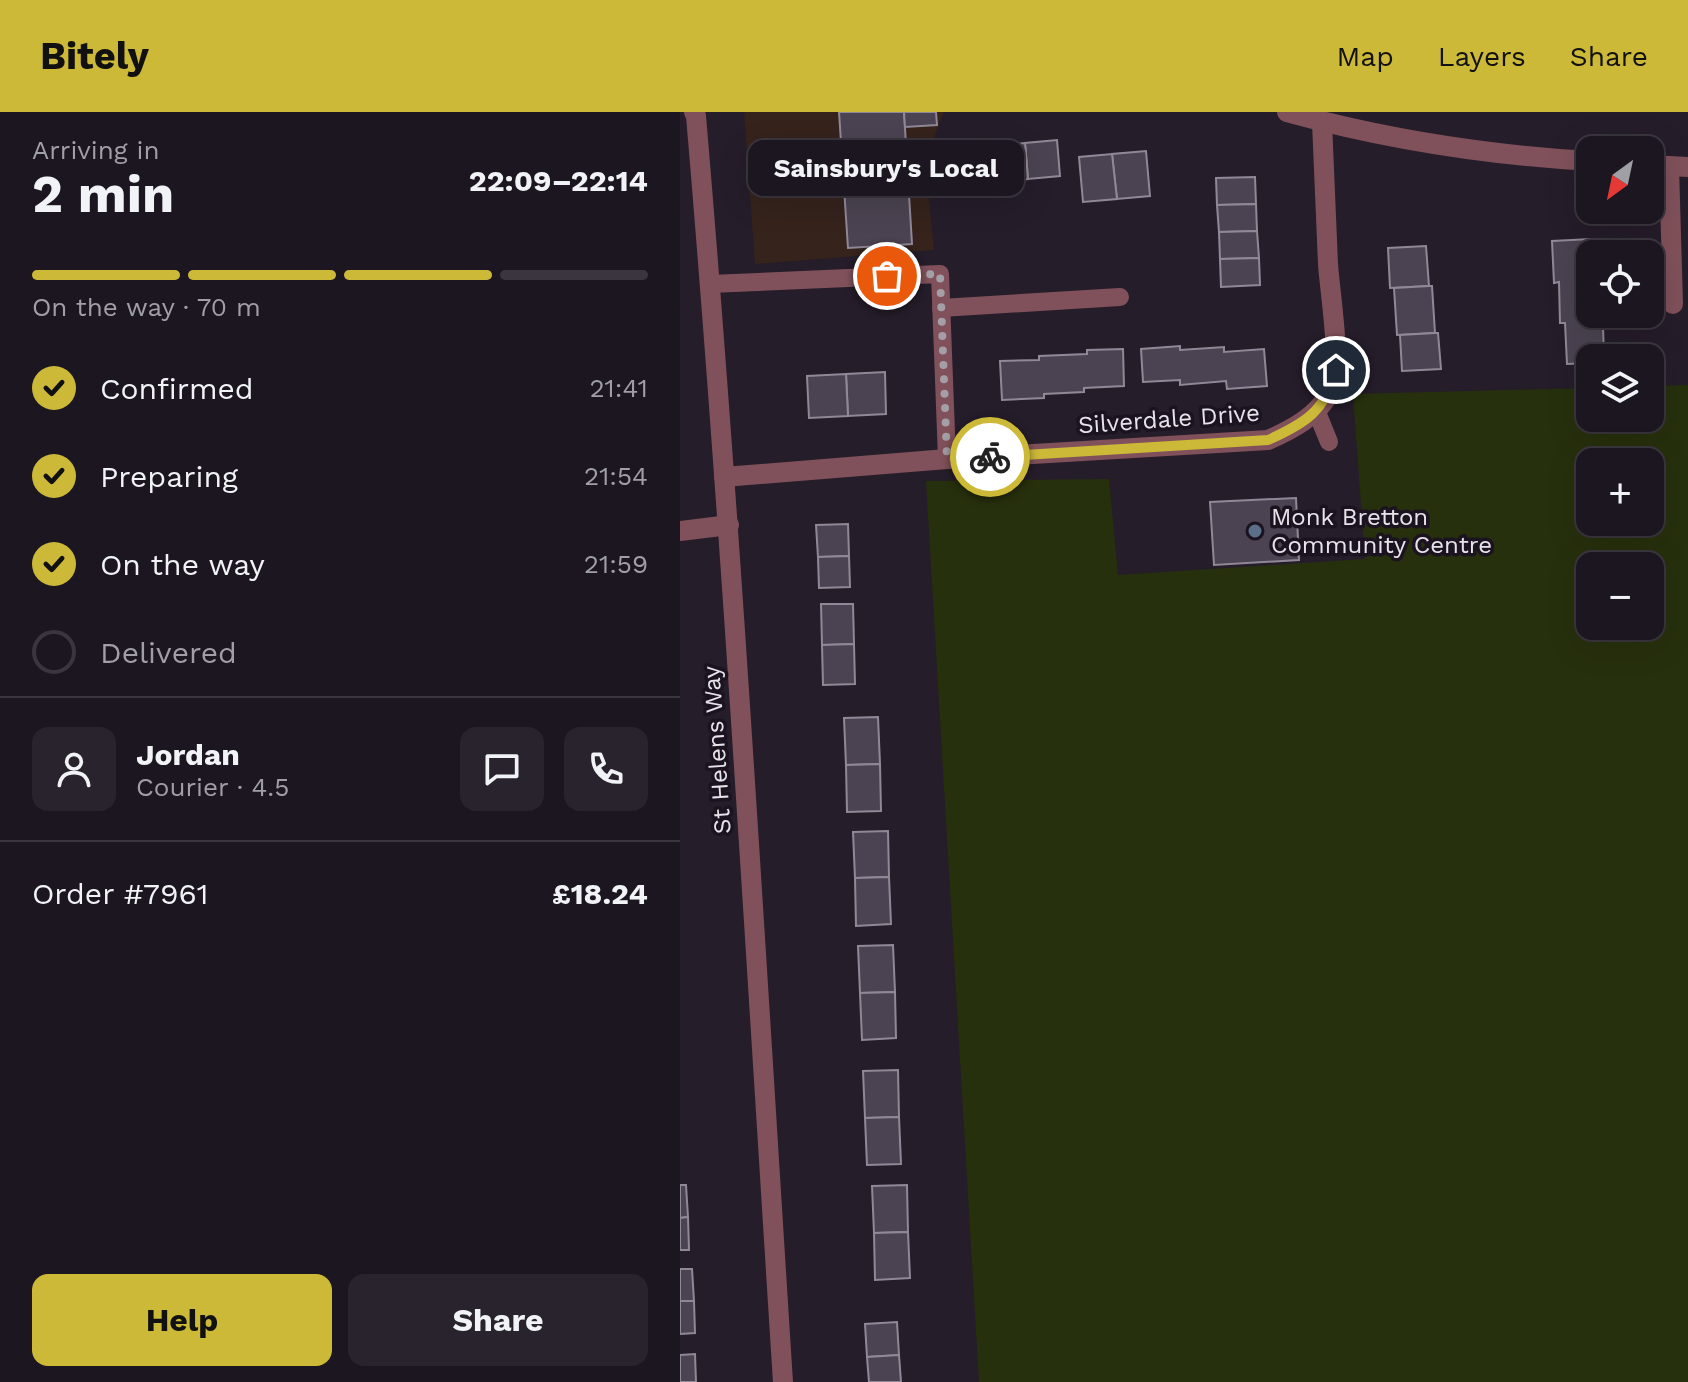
<!DOCTYPE html>
<html lang="en">
<head>
<meta charset="utf-8">
<style>
	:root { --surface:#1c1620; --page:#29232d; --text:#f1f3f6; --muted:#a09fa5; --line:#3a353e; --accent:#cdb938 }
	body { margin:0; font-family:"Work Sans",sans-serif; background:var(--page); color:var(--text); height:100vh; display:flex; flex-direction:column; font-size:30px; white-space:nowrap }
	* { box-sizing:border-box; margin:0 }
	p { font-size:26px; color:var(--muted) }
	.icon { flex:none; width:44px; height:44px; fill:none; stroke:currentColor; stroke-width:2; stroke-linecap:round; stroke-linejoin:round }
	.map { position:relative; flex:1; overflow:hidden }
	.side { display:flex; flex-direction:column; background:var(--surface); width:680px }
	.side>* { flex:none }
	.needle { width:52px; rotate:213deg }
	.buttons { position:absolute; left:896px; top:24px; display:grid; gap:16px }
	.buttons a { display:grid; place-items:center; width:88px; height:88px; border-radius:16px; background:var(--surface); box-shadow:0 8px 32px #0002,0 0 0 2px var(--line); font-size:40px }
	.pin { position:absolute; display:grid; place-items:center; width:68px; height:68px; color:#fff; margin:-34px; border:4px solid #fff; border-radius:50%; box-shadow:0 2px 8px #0007 }
	.courier { position:absolute; display:grid; place-items:center; width:80px; height:80px; margin:-40px; border:6px solid #cdb938; border-radius:50%; background:#fff; color:#222; box-shadow:0 2px 10px #0007 }
	.bubble { position:absolute; height:56px; border-radius:16px; background:var(--surface); box-shadow:0 8px 32px #0002,0 0 0 2px var(--line); font-size:26px; font-weight:700; line-height:56px; text-align:center }
	.overview em { font-style:normal; font-weight:700 }
	.overview div { display:flex; flex-direction:column-reverse }
	.overview { display:flex; align-items:center; justify-content:space-between; height:136px; padding:0 32px }
	h1 { font-size:52px; font-weight:700; line-height:60px }
	.bar { display:grid; grid-template-columns:repeat(4,1fr); gap:12px 8px; align-content:center; height:96px; padding:0 32px }
	.bar i { height:10px; border-radius:6px; background:var(--line) }
	.bar .selected { background:var(--accent) }
	.bar p { grid-column:span 4 }
	.line { display:flex; align-items:center; gap:20px; padding:0 32px; border-top:2px solid var(--line) }
	.line div { flex:1 }
	.round { display:grid; place-items:center; flex:none; width:84px; height:84px; border-radius:16px; background:var(--page) }
	ol { padding:0 32px; list-style:none }
	li { display:flex; align-items:center; gap:24px; height:88px }
	li p { margin-inline-start:auto }
	li .icon { padding:8px; border-radius:50%; background:var(--accent); color:#111; stroke-width:4 }
	li:last-child { color:var(--muted) }
	li i { width:44px; height:44px; border:4px solid var(--line); border-radius:50% }
	.cta { display:flex; gap:16px; margin-top:auto; padding:16px 32px }
	.cta a { flex:1; height:92px; border-radius:16px; background:var(--accent); color:#111; font-size:32px; font-weight:700; line-height:92px; text-align:center }
	.cta a+a { background:var(--page); color:var(--text) }
	header { display:flex; align-items:center; gap:48px; box-sizing:border-box; height:112px; padding:0 40px; background:var(--accent); color:#111 }
	header strong { font-size:38px }
	nav { display:flex; gap:44px; margin-inline-start:auto; font-size:28px }
	main { display:flex; flex:1; min-height:0 }
	.map>svg:first-child { display:block }
	.commercial { fill:#35231c }
	.green { fill:#27300d; fill-rule:evenodd }
	.building { fill:#4b4351; stroke:#918897; stroke-width:2 }
	.lines { fill:none; stroke-linecap:round; stroke-linejoin:round }
	.service { stroke:#80515a; stroke-width:18 }
	.minor { stroke:#80515a; stroke-width:20 }
	.done { stroke:#a49ea7; stroke-width:8; stroke-dasharray:0 14.4 }
	.route { stroke:#cdb938; stroke-width:10 }
	.service-dot { fill:#5c6f8a; stroke:#1b1420; stroke-width:3 }
	.labels { text-anchor:middle; stroke-width:7; stroke-linejoin:round; paint-order:stroke }
	.street-label { font-size:24px; fill:#e8e3eb; stroke:#1b1420 }
	.poi-label { font-size:24px; fill:#e8e3eb; stroke:#1b1420; text-anchor:start }
</style>
</head>
<body>
<header>
<strong>Bitely</strong>
<nav><a>Map</a><a>Layers</a><a>Share</a></nav>
</header>
<main>
<section class="side">
<div class="overview"><div><h1>2 min</h1><p>Arriving in</p></div><em>22:09–22:14</em></div>
<div class="bar"><i class="selected"></i><i class="selected"></i><i class="selected"></i><i></i><p>On the way · 70 m</p></div>
<ol>
<li><svg class="icon" aria-label="check" viewBox="0 0 24 24"><path d="M5 12l5 5 9-10"/></svg>Confirmed<p>21:41</p></li>
<li><svg class="icon" aria-label="check" viewBox="0 0 24 24"><path d="M5 12l5 5 9-10"/></svg>Preparing<p>21:54</p></li>
<li><svg class="icon" aria-label="check" viewBox="0 0 24 24"><path d="M5 12l5 5 9-10"/></svg>On the way<p>21:59</p></li>
<li><i></i>Delivered</li>
</ol>
<div class="line" style="height:144px"><a class="round"><svg class="icon" aria-label="person" viewBox="0 0 24 24"><circle cx="12" cy="8" r="4"/><path d="M4 21q1-7 8-7t8 7"/></svg></a><div><b>Jordan</b><p>Courier · 4.5</p></div><a class="round"><svg class="icon" aria-label="chat" viewBox="0 0 24 24"><path d="M4 5h16v11H9l-5 4z"/></svg></a><a class="round"><svg class="icon" aria-label="phone" viewBox="0 0 24 24"><path d="M5 4h4l2 5-3 2q2 4 5 5l2-3 5 2v4C11 20 4 13 5 4z"/></svg></a></div>
<div class="line" style="height:104px"><div>Order #7961</div><b>£18.24</b></div>
<div class="cta"><a>Help</a><a>Share</a></div>
</section>
<div class="map">
<svg width="1008" height="1270" viewBox="0 0 1008 1270">
	<rect width="100%" height="100%" fill="#251d2a"/>
	<!-- commercial -->
	<path class="commercial" d="M64,0h200l-19,48 9,90 -179,14z"/>
	<!-- green -->
	<path class="green" d="M1008,273v997h-709l-53,-901 183,-2 9,96 247,-16 -12,-165 237,-6v30h60v-32zM910,350h60v60h-60zM910,454h60v60h-60z"/>
	<!-- building -->
	<g class="building">
		<path d="M159,0h65l8,132 -64,4z"/>
		<path d="M224,0h32l1,13 -32,2z"/>
		<path d="M377,28l3,36 -32,3 -3,-36z"/>
		<path d="M345,31l3,36 -32,3 -3,-36z"/>
		<path d="M466,39l4,45 -33,3 -5,-45z"/>
		<path d="M432,42l5,45 -34,3 -4,-45z"/>
		<path d="M575,65l1,27 -39,1 -1,-27z"/>
		<path d="M576,92l1,27 -38,1 -2,-27z"/>
		<path d="M577,119l2,27 -39,1 -1,-27z"/>
		<path d="M911,127l-1,75h8l1,11h4l1,33h-14v5l-23,1 -2,-41h-5l-1,-41 -5,1 -2,-42z"/>
		<path d="M746,134l3,40 -39,2 -2,-40z"/>
		<path d="M579,146l1,27 -39,2 -1,-28z"/>
		<path d="M749,174h3l3,47 -38,2 -3,-47z"/>
		<path d="M755,221h3l3,36 -39,2 -2,-36z"/>
		<path d="M500,234v4l44,-3v5l40,-3 3,37 -40,3 -1,-8 -46,4v-5l-37,2 -2,-33z"/>
		<path d="M443,237l1,37 -40,2v4l-40,2v4l-42,2 -2,-39 39,-1v-4l48,-2v-4z"/>
		<path d="M205,260l1,42 -38,2 -2,-42z"/>
		<path d="M166,262l2,42 -39,2 -2,-42z"/>
		<path d="M616,386l3,62 -85,5 -4,-63z"/>
		<path d="M168,412l1,32 -31,1 -2,-32z"/>
		<path d="M169,444l1,31 -31,1 -1,-31z"/>
		<path d="M141,492h32l1,40 -32,1z"/>
		<path d="M174,532l1,40 -32,1 -1,-40z"/>
		<path d="M198,605l2,47 -34,1 -2,-47z"/>
		<path d="M200,652l1,47 -34,1 -1,-47z"/>
		<path d="M208,719l1,46 -34,1 -2,-46z"/>
		<path d="M209,765l2,47 -35,2 -1,-48z"/>
		<path d="M213,833l2,47 -35,1 -2,-47z"/>
		<path d="M215,880l1,46 -34,2 -2,-47z"/>
		<path d="M218,958l1,47 -34,1 -2,-47z"/>
		<path d="M219,1005l2,47 -34,1 -2,-47z"/>
		<path d="M0,1073h6l2,32 -8,1z"/>
		<path d="M227,1073l1,47 -34,1 -2,-47z"/>
		<path d="M8,1105l1,33h-9v-32z"/>
		<path d="M228,1120l2,46 -35,2 -1,-47z"/>
		<path d="M0,1157h12l2,32h-14z"/>
		<path d="M0,1189h14l1,32 -15,1z"/>
		<path d="M217,1210l2,33 -32,2 -2,-33z"/>
		<path d="M15,1242l1,28h-16v-27z"/>
		<path d="M219,1243l2,27h-32l-2,-25z"/>
	</g>
	<g class="lines">
		<!-- service -->
		<g class="service">
			<path d="M30,172l230,-10 7,185"/>
			<path d="M261,196l179,-11"/>
			<path d="M636,298l13,32"/>
		</g>
		<!-- minor -->
		<g class="minor">
			<path d="M14,0l2,4c36,422 60,844 87,1266"/>
			<path d="M607,0c98,27 201,43 303,49"/>
			<path d="M970,53l38,2"/>
			<path d="M989,54l4,138"/>
			<path d="M44,365l223,-18 321,-19c23,-10 50,-24 62,-48 13,-25 0,-97 -2,-128 -2,-48 -4,-95 -6,-142"/>
			<path d="M0,419l49,-6"/>
		</g>
	</g>
	<g class="lines">
		<!-- done -->
		<path class="done" d="M207,164l53,-2 7,185 43,-2"/>
		<!-- route -->
		<path class="route" d="M310,345l278,-17c38,-17 57,-29 68,-70"/>
	</g>
	<!-- markers -->
	<circle class="service-dot" cx="575" cy="419" r="8"/>
	<g class="labels">
		<!-- street labels -->
		<g class="street-label">
			<text transform="translate(489 307) rotate(-4)" y="8">Silverdale Drive</text>
			<text transform="translate(37 638) rotate(-94)" y="8">St Helens Way</text>
		</g>
		<!-- poi labels -->
		<g class="poi-label">
			<text x="591" y="413">Monk Bretton<tspan x="591" dy="28">Community Centre</tspan></text>
		</g>
	</g>
</svg>
<div class="buttons">
<a><svg class="needle" viewBox="-14 -14 28 28"><path d="M0-13l5 13h-10z" fill="#e53935"/><path d="M0 13l5-13h-10z" fill="#a09fa5"/></svg></a>
<a><svg class="icon" aria-label="locate" viewBox="0 0 24 24"><circle cx="12" cy="12" r="6"/><path d="M12 2v4M12 18v4M2 12h4M18 12h4"/></svg></a>
<a><svg class="icon" aria-label="layers" viewBox="0 0 24 24"><path d="M12 4l9 5-9 5-9-5zM3 14l9 5 9-5"/></svg></a>
<a>+</a>
<a>−</a>
</div>
<div class="pin" style="left:207px;top:164px;background:#ea580c"><svg class="icon" aria-label="bag" viewBox="0 0 24 24"><path d="M5 8h14l-1 12H6zM9 8a3 3 0 0 1 6 0"/></svg></div>
<div class="pin" style="left:656px;top:258px;background:#1f2937"><svg class="icon" aria-label="home" viewBox="0 0 24 24"><path d="M3 11l9-7 9 7M6 9v11h12V9"/></svg></div>
<div class="courier" style="left:310px;top:345px"><svg class="icon" aria-label="bike" viewBox="0 0 24 24"><circle cx="6" cy="16" r="4"/><circle cx="18" cy="16" r="4"/><path d="M6 16l4-8h5l3 8M10 8l3 8H6M13 5h3"/></svg></div>
<div class="bubble" style="left:68px;top:28px;width:276px">Sainsbury's Local</div>
</div>
</main>
</body>
</html>
